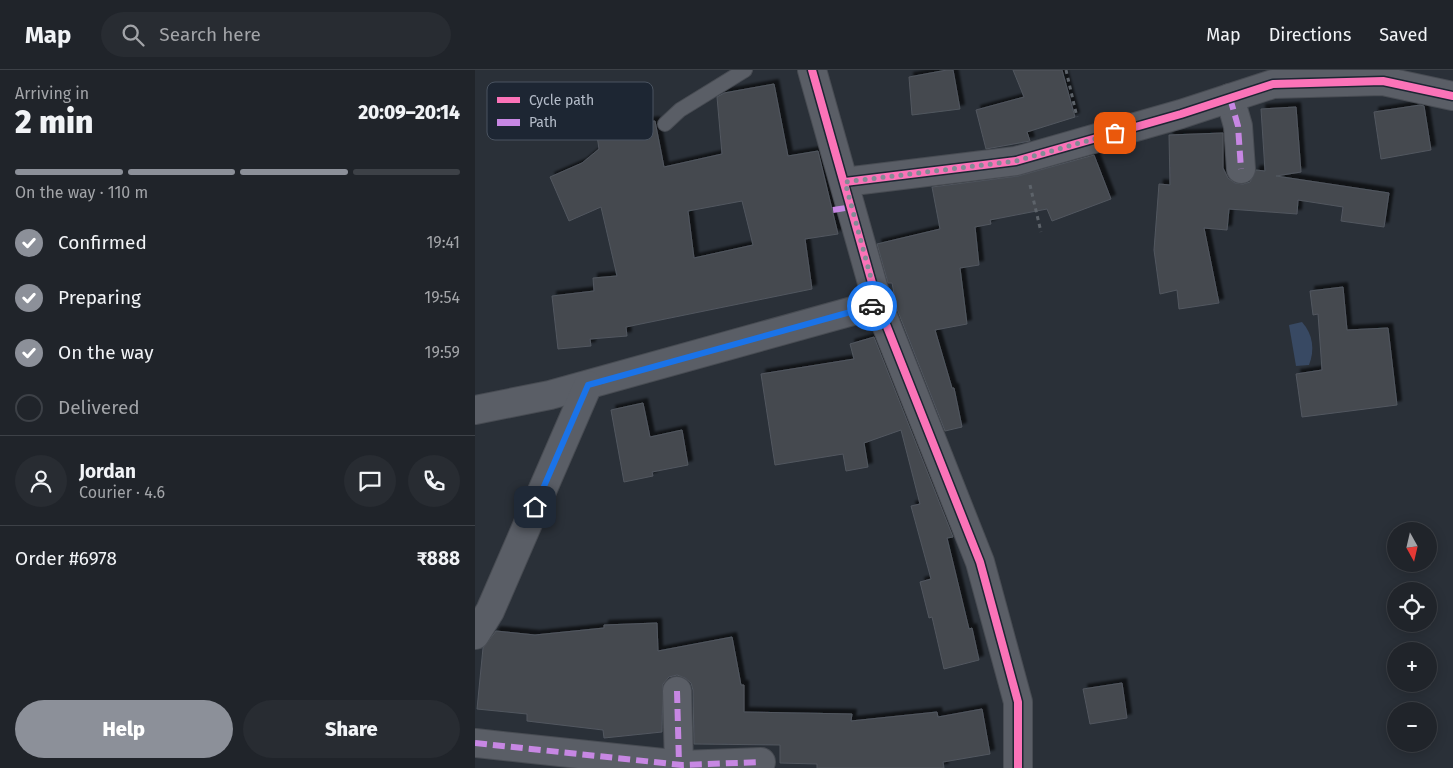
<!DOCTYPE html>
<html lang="en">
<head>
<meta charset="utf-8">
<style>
	:root { --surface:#20242a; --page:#282c32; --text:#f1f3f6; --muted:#a2a4a8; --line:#3d4147; --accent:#8c9099 }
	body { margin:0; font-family:"Fira Sans",sans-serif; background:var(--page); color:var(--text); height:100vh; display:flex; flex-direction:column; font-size:19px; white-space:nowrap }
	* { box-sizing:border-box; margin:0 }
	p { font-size:16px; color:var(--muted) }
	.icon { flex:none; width:28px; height:28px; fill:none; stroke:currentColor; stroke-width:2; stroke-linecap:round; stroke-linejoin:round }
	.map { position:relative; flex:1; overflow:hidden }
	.details { display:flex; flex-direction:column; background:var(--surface); width:475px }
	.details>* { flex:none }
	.needle { width:32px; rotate:172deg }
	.fabs { position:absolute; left:912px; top:452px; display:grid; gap:10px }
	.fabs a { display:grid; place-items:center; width:50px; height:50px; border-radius:50%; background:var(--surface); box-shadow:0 2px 12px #0003,0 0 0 1px var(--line); font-size:25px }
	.pin { position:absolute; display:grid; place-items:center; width:42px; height:42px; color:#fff; margin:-21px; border-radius:10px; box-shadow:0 2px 8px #0006 }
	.courier { position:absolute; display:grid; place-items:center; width:50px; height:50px; margin:-25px; border:4px solid #1a73e8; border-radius:50%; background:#fff; color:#222; box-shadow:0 1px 6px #0007 }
	.headline em { font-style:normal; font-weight:800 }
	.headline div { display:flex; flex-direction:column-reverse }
	.headline { display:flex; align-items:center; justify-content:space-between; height:85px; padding:0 15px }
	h1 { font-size:32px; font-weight:800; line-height:38px }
	.bar { display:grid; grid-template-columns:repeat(4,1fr); gap:8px 5px; align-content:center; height:60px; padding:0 15px }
	.bar i { height:6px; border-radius:4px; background:var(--line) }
	.bar .current { background:var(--accent) }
	.bar p { grid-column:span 4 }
	.line { display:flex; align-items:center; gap:12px; padding:0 15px; border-top:1px solid var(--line) }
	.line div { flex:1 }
	.round { display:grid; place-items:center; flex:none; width:52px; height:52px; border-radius:26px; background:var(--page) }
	ol { padding:0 15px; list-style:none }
	li { display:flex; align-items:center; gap:15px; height:55px }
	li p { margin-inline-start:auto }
	li .icon { padding:5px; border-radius:50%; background:var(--accent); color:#fff; stroke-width:4 }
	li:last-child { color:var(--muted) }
	li i { width:28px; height:28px; border:2px solid var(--line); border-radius:50% }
	.action { display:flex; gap:10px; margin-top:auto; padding:10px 15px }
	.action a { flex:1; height:58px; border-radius:30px; background:var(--accent); color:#fff; font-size:20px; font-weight:800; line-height:58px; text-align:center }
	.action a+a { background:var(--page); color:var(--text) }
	header { display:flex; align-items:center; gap:30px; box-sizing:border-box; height:70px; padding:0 25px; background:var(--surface); border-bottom:1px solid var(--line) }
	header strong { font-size:24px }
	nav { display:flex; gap:28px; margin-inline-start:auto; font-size:18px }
	.search { width:350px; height:45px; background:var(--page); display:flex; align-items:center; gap:12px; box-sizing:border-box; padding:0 18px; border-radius:28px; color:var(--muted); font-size:19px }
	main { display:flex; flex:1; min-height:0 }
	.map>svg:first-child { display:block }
	.water { fill:#384963 }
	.building { fill:#444950; stroke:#52575f; fill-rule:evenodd; filter:url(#shadow) }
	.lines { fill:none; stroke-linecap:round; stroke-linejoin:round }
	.service-casing { stroke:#484c53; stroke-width:16 }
	.minor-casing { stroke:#484c53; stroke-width:30 }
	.tertiary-casing { stroke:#484c53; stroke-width:30 }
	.path { stroke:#5d636a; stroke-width:3; stroke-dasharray:4 4; stroke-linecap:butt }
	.service { stroke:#5a5e66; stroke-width:14 }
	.minor { stroke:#5a5e66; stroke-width:28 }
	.tertiary { stroke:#5a5e66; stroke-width:28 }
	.quiet { stroke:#c787e3; stroke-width:6; stroke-dasharray:12 6; stroke-linecap:butt }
	.cycleway-casing { stroke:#1d2633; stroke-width:11 }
	.cycleway { stroke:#fb73b8; stroke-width:8 }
	.done { stroke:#848b96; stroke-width:5; stroke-dasharray:0 9 }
	.route { stroke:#1a73e8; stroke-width:6 }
	.key { fill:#1d2633; stroke:#4a5360; stroke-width:1 }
	.key-label { font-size:14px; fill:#b4bcc9 }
</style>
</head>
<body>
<header>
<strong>Map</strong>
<div class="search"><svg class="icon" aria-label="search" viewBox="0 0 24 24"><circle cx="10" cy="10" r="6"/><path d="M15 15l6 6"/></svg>Search here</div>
<nav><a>Map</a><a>Directions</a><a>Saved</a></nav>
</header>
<main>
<section class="details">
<div class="headline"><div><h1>2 min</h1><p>Arriving in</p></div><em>20:09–20:14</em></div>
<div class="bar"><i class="current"></i><i class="current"></i><i class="current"></i><i></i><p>On the way · 110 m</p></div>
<ol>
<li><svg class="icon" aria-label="check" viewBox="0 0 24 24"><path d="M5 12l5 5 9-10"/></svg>Confirmed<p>19:41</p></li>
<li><svg class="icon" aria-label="check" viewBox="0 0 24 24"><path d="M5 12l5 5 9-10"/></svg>Preparing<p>19:54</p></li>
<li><svg class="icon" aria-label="check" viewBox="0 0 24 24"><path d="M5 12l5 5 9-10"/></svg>On the way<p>19:59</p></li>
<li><i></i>Delivered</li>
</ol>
<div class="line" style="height:90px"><a class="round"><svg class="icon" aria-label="person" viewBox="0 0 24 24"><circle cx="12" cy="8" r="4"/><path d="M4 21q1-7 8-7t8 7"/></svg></a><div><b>Jordan</b><p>Courier · 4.6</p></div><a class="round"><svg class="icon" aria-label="chat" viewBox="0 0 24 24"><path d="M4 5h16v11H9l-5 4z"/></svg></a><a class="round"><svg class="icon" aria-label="phone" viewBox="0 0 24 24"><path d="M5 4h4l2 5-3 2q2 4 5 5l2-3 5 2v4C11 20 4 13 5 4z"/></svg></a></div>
<div class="line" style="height:65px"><div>Order #6978</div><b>₹888</b></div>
<div class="action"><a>Help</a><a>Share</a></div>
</section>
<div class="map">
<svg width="978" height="698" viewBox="0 0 978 698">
	<defs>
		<filter id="shadow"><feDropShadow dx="4.5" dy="-4.5" stdDeviation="1" flood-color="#0009"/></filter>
	</defs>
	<rect width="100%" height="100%" fill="#2a3038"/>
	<!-- water -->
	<path class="water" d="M827,252c11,12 13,28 7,43l-13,1 -7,-41z"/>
	<!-- building -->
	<g class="building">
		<path d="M472,0h6l7,39 -48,6 -3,-38z"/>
		<path d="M538,0h49l13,47 -48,15 3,9 -44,8 -10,-39 48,-13z"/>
		<path d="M299,14l14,72 30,-5 20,83 -33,5 7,50 -186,38 1,9 -37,3 1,7 -33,3 -6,-53 42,-5 -1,-13 24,-2 -16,-69 -32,14 -19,-44 32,-14 17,-14 -3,-20 59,-8 9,46 58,-13 -5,-57 7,-4zM267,131l11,44 -59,13 -6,-47z"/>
		<path d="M945,35l4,1 7,44 -50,9 -7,-47z"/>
		<path d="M821,37l5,65 -25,4 113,17 -5,34 -43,-6 2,-14 -45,-7 -1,14 -68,-5 -2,21 -23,-2 15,75 -40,6 -2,-19 -17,4 -6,-44 5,-66 11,1 -1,-50 54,-2v35l5,10 7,5 8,1 7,-2 6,-12 9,1 -4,-62z"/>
		<path d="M619,85l17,44 -59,22 -5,-12 -57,11 1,4 -16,3 4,38 -19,3 7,56 -32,6 17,58h2l8,39 -17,4 -48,-122 -5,-26h-4l-11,-39 63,-15 -8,-42 86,-11z"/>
		<path d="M868,217l4,43 41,-2 9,77 -95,12 -6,-43 26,-4 -4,-56 -5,1 -3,-24z"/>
		<path d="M399,267l79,200 -6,1 22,91 3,-1 7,32 -35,9 -12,-52 -3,1 -9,-36 11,-3 -20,-73 9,-2 -19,-74 -37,13 4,24 -22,4 -3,-17 -68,11 -14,-91 93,-15 -4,-15z"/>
		<path d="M168,333l7,34 32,-7 6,35 -36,7 1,4 -29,6 -13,-72z"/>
		<path d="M182,553l1,28 74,-14 9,48h3v27l108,2 -1,7 86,-9 1,5 44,-8 8,45 -47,8 1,6h-127v-4l-37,-1v-18l-86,-1 -1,-54 -2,-7 -6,-5 -8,-3 -8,2 -6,7 -1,48 -58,6 -1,-8 -76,-9v-7l-50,-5 6,-61 13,-17 39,4 69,-7v-3z"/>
		<path d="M647,613l5,35 -37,6 -7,-35z"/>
	</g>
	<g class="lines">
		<!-- service casing -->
		<g class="service-casing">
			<path id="service" d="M190,54l15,-14 65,-40"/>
		</g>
		<!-- minor casing -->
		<g class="minor-casing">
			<g id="minor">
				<path d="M755,28l8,28 3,43"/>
				<path d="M370,112l171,-21 165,-47 92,-30 110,-3 70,15"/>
				<path d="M0,340l75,-15 328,-91"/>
				<path d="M0,565l15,-24 98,-226"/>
				<path d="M202,621l2,73"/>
				<path d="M0,673l207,22 79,-3"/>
			</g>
		</g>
		<!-- tertiary casing -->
		<g class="tertiary-casing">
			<path id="tertiary" d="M337,0l66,234 102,258 38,140v66"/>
		</g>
		<!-- path -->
		<g class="path">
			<path d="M591,0l11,47"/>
			<path d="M555,115l11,47"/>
		</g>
		<!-- service -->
		<use href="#service" class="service"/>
		<!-- minor -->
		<use href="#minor" class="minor"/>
		<!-- tertiary -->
		<use href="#tertiary" class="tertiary"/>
		<!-- quiet -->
		<g class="quiet">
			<path d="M755,28l8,28 3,43"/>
			<path d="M358,140l19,-3"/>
			<path d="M202,621l2,73"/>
			<path d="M0,673l207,22 79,-3"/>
		</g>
		<!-- cycleway casing -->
		<g class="cycleway-casing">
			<g id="cycleway">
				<path d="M337,0l66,234 102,258 38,140v66"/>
				<path d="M370,112l171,-21 165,-47 92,-30 110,-3 70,15"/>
			</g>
		</g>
		<!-- cycleway -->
		<use href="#cycleway" class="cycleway"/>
	</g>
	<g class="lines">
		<!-- done -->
		<path class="done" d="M397,236l6,-2 -33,-122 171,-21 99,-28"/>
		<!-- route -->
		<path class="route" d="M60,437l53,-122 284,-79"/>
	</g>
	<!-- legend -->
	<rect x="12" y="12" width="166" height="58" rx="8" class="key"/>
	<rect x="22" y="27" width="23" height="6" fill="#fb73b8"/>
	<rect x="22" y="49" width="23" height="7" fill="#c787e3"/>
	<g class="key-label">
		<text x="54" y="35">Cycle path</text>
		<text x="54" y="57">Path</text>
	</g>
</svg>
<div class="fabs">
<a><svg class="needle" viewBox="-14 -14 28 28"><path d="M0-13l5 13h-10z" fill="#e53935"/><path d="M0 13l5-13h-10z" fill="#a2a4a8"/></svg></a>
<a><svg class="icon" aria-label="locate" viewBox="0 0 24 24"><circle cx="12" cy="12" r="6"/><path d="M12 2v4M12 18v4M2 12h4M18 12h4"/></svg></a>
<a>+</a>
<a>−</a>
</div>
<div class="pin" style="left:640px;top:63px;background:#ea580c"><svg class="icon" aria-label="bag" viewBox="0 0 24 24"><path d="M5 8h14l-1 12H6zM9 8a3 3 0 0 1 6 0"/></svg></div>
<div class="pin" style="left:60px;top:437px;background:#1f2937"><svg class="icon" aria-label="home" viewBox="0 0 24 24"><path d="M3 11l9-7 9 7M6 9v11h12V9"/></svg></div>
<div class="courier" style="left:397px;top:236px"><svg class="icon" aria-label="car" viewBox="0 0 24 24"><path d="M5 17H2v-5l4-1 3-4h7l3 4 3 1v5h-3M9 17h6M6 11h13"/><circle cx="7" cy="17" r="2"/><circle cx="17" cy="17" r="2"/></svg></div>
</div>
</main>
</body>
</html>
